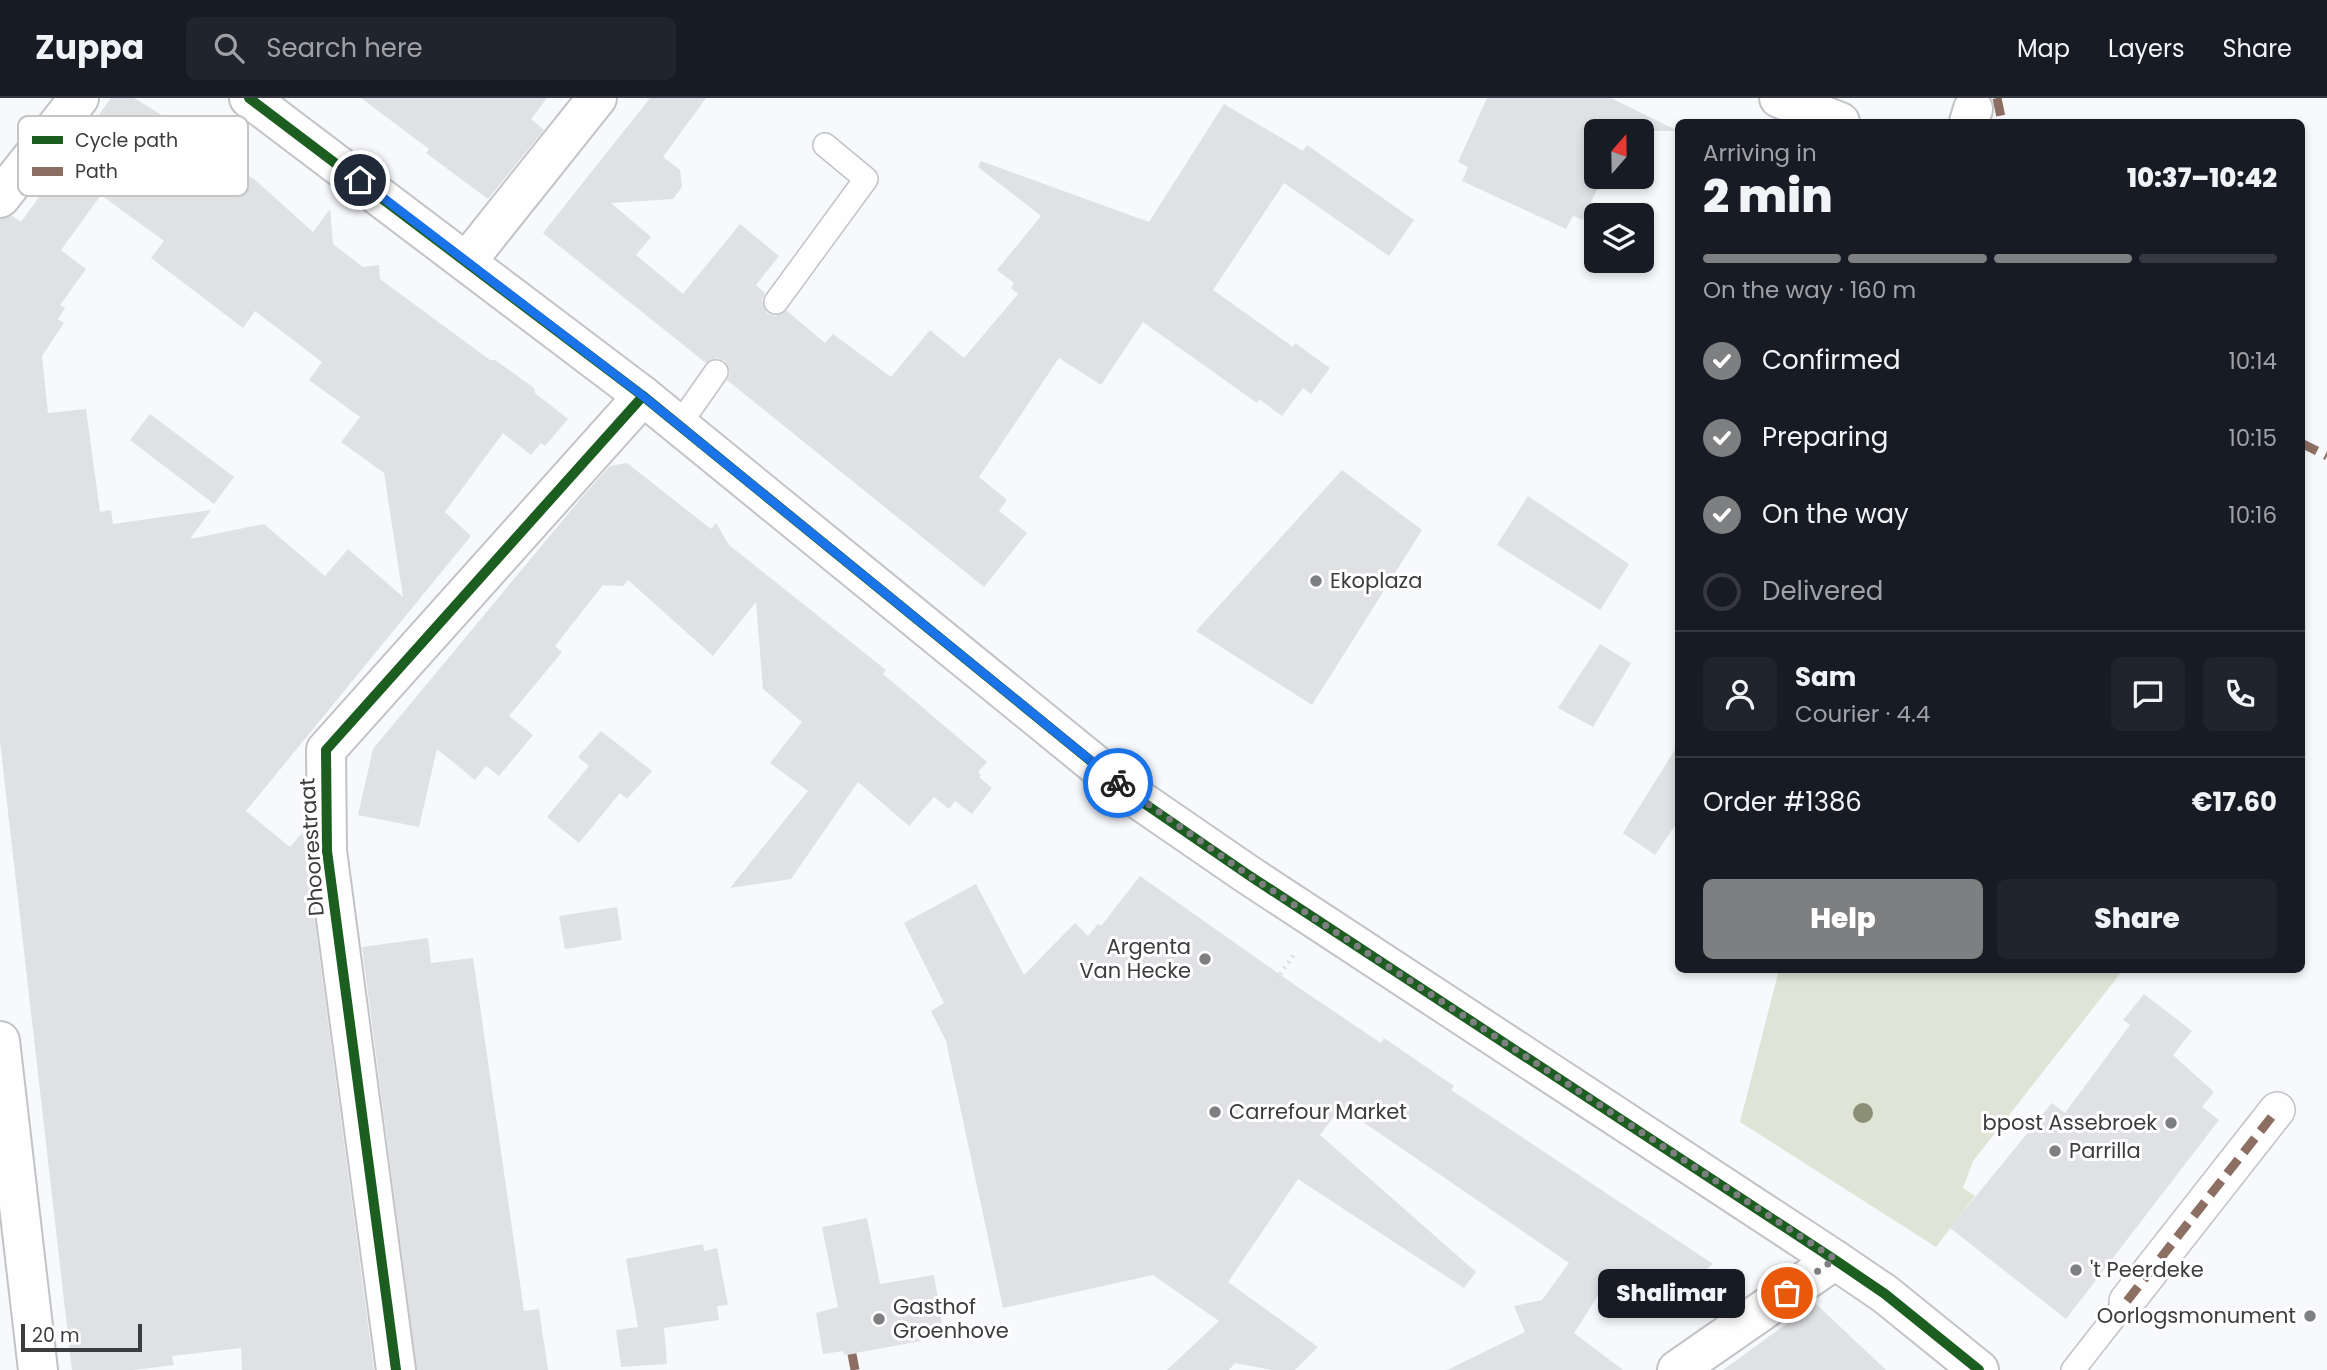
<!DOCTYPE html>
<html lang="en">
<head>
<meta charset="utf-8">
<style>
	:root { --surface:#171b24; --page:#20242c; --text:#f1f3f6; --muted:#9ea1a6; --line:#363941; --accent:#7d7f81 }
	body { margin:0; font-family:Poppins,sans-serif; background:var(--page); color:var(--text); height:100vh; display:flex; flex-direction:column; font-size:26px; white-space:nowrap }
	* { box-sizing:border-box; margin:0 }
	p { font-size:23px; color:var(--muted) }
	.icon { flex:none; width:38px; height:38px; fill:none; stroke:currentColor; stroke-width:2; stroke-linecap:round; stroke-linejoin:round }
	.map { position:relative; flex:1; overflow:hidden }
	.sheet { position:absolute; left:1675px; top:21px; width:630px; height:854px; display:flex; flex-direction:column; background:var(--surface); border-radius:10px; box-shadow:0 4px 10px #0003 }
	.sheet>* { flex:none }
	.needle { width:46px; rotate:20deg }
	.buttons { position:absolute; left:1584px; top:21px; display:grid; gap:14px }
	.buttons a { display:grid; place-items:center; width:70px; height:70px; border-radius:10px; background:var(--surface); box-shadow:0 4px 10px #0003; font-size:35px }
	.scale { position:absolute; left:21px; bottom:18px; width:121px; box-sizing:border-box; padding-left:7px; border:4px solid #3b3d3f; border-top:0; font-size:19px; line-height:24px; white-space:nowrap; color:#3b3d3f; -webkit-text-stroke:5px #fff; paint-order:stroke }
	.pin { position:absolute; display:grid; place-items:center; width:60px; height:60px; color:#fff; margin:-30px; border:4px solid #fff; border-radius:50%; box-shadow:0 2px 7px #0007 }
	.courier { position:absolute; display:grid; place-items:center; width:70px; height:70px; margin:-35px; border:5px solid #1a73e8; border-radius:50%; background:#fff; color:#222; box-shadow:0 2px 9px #0007 }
	.bubble { position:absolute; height:49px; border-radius:10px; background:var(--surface); box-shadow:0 4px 10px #0003; font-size:23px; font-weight:800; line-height:49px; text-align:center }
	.head em { font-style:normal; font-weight:800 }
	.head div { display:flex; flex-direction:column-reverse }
	.head { display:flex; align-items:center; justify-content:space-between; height:119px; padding:0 28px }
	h1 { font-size:46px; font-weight:800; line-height:52px }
	.bar { display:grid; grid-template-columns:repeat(4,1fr); gap:10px 7px; align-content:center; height:84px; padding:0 28px }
	.bar i { height:9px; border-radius:5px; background:var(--line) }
	.bar .active { background:var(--accent) }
	.bar p { grid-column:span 4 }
	.line { display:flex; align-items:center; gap:18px; padding:0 28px; border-top:2px solid var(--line) }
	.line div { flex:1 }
	.round { display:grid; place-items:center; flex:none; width:74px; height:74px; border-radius:10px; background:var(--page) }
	ol { padding:0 28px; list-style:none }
	li { display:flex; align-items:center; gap:21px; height:77px }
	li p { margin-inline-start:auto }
	li .icon { padding:7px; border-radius:50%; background:var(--accent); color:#fff; stroke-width:4 }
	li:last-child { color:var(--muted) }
	li i { width:38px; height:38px; border:4px solid var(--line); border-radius:50% }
	.cta { display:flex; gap:14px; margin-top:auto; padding:14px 28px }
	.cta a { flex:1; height:80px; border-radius:10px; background:var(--accent); color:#fff; font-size:28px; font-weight:800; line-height:80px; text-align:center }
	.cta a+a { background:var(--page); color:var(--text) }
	header { display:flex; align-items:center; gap:42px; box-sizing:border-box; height:98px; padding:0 35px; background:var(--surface); border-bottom:2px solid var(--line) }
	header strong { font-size:33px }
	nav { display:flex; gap:38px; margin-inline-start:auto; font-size:24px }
	.search { width:490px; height:63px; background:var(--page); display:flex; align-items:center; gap:18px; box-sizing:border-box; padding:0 24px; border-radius:10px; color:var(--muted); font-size:26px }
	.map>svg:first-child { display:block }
	.green { fill:#dfe4d6 }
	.building { fill:#dfe1e4; fill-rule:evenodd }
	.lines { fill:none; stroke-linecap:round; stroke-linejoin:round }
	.service-casing { stroke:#c1c3c5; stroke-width:26 }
	.pedestrian-casing { stroke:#c1c3c5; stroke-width:38 }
	.minor-casing { stroke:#c1c3c5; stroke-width:42 }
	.secondary-casing { stroke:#c1c3c5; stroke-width:42 }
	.path { stroke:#dededf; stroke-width:4.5; stroke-dasharray:2 5; stroke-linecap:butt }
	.service { stroke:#fefeff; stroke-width:23 }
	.pedestrian { stroke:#fefeff; stroke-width:35 }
	.minor { stroke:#fefeff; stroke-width:38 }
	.secondary { stroke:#fefeff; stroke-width:38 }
	.quiet { stroke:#8d6e63; stroke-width:9; stroke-dasharray:18 9; stroke-linecap:butt }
	.cycleway-casing { stroke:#fff; stroke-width:15 }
	.cycleway { stroke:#1b5e20; stroke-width:10 }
	.tree { fill:#8a8f75 }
	.done { stroke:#7d7f81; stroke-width:7; stroke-dasharray:0 12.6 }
	.route { stroke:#1a73e8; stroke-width:9 }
	.poi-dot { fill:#7d7f81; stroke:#fff; stroke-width:2.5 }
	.labels { text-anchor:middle; stroke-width:6; stroke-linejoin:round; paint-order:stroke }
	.poi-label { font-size:21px; fill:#3b3d3f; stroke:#fff; text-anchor:start }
	.street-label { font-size:21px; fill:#3b3d3f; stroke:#fff }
	.key { fill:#fff; stroke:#c4c5c5; stroke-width:2 }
	.key-label { font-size:19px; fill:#3b3d3f }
</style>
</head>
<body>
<header>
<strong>Zuppa</strong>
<div class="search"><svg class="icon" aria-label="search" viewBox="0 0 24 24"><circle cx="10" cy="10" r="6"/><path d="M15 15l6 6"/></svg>Search here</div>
<nav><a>Map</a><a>Layers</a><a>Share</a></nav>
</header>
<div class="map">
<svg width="2327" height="1272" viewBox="0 0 2327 1272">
	<rect width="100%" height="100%" fill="#f7f9fc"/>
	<!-- green -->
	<path class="green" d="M1779,872h344l-150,191 -10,27 12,8 -39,51 -196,-125z"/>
	<!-- building -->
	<g class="building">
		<path d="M111,0h23l44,27 33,25 1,7 42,22 59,53 17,-23 3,35 30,23 16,-2 1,14 110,81h5l39,28 1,5 33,26 -23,27 -4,-3 -10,12 -28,-22 -58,79 26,24 -225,275 44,36 13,-15 71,538h-132l-1,-22 -69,8 2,9 -40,5h-62l-72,-628v-523l12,-3 9,6zM101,97l63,46 -13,17 92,70 12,-17 67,51 -13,18 51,37 -19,25 43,31 19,124 -55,-48 -23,27 -61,-52 -74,15 21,-29 -98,14 -2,-14 -11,2 -14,-103 -38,4 -6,-57 22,-33 -6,-4 7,-11 -5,-3 26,-36 -25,-19z"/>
		<path d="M361,0h186l-16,21 13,11 -56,69 -62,-46 3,-4z"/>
		<path d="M650,0h56l-43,59 17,13 2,17 -9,12 -62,4 40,34 -15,18 47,39 57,-70 39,32 -23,29 9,8 -3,8 5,12 8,3 12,-5 38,32 8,-9 58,43 39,-47 34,28 54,-64 -7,-6 3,-5 -17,-13 44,-54 -63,-49 3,-6 168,61 75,-118 79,47 4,-6 107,75 -25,36 -105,-73 -71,107 80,57 2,-4 35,25 -19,26 -8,-6 -21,28 -23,-17 -2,4 -114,-81 -42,63 -42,-27 -80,119 28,23 -8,11 28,22 -43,54 -257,-207 3,-7 -5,-12 -8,-3 -11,5 -163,-130z"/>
		<path d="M1487,0h124l67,33h-82v46h7l-20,43 -10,-4 -7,13 -104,-48 6,-14 -10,-5z"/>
		<path d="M150,316l84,63 -20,27 -84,-64z"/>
		<path d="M627,365l84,66 5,-6 13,22 157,125 -3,4 104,88 -9,10 3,3 -2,2 13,11 -20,26 -17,-13 -6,8 -15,-12 -25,29 -51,-44 -67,97 -61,9 78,-97 -38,-28 32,-41 -39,-33 -7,-87 -43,54 -85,-76 -5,6 -20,-1 -48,61 7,6 -53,64 24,19 -34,41 -13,-10 -11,14 -38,-31 -18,78 -61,-12 15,-66 209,-252 28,-31z"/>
		<path d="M1342,372l80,60 -110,175 -116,-74z"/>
		<path d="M1528,398l101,68 -29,46 -103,-65z"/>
		<path d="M1600,546l31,19 -38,64 -35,-19z"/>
		<path d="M601,633l51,40 -25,28 -7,-6 -41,50 -32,-26 42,-51 -11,-9z"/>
		<path d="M1678,647v76l-23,34 -32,-22z"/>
		<path d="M1140,778l162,114 79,53 3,-5 70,48 -3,4 262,174 -35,25 -28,-18 -10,15 -25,-17 -41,64 49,37h-176l78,-38 -11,-26 28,-6 27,-37 -228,-156 -21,28 156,137 -12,16 -166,-109 -70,103 90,65 -23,23h-23l-37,-7 -6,7h-62l52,-49 -66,-46 -150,33 -57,-267 -15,-30 13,-8 -40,-80 72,-39 48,91 51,-52 13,13 10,-12 3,2z"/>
		<path d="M617,809l5,33 -57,9 -6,-33z"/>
		<path d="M428,840l3,25 42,-5 51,353 15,-2 9,61h-131l-55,-423z"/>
		<path d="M2144,896l48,37 -19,24 41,37 -12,15 17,13 -153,199 -116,-91 102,-125 13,10 65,-88 -7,-5z"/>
		<path d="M867,1120l13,66 54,-9 10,62 -100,18 -1,-4 -20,3 -7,-41 22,-6 -16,-80z"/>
		<path d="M703,1146l1,7 13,-3 11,57 -11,1 2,14 -55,8 3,36 -46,3 -5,-37 22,-3 -12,-68z"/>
		<path d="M1815,1205l71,67h-163z"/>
	</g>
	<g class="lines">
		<!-- service casing -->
		<g class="service-casing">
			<g id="service">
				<path d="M776,204l90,-123 -41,-34"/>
				<path d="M679,327l37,-53"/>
				<path d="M2073,1272l54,-69"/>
			</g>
		</g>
		<!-- pedestrian casing -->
		<g class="pedestrian-casing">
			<path id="pedestrian" d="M2127,1203l150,-191"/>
		</g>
		<!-- minor casing -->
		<g class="minor-casing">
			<g id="minor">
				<path d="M1779,0l61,24"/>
				<path d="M1969,24l4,-13"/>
				<path d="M0,100l79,-100"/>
				<path d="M467,163l130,-163"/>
				<path d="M0,943l38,329"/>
				<path d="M396,1272l-69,-519 -1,-101 317,-354"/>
				<path d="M1677,1272l158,-110"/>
			</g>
		</g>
		<!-- secondary casing -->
		<g class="secondary-casing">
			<path id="secondary" d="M249,0l394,298 492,401 112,77 588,386 50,34 94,76"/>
		</g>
		<!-- path -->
		<path class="path" d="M1276,882l20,-28"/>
		<!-- service -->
		<use href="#service" class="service"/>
		<!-- pedestrian -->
		<use href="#pedestrian" class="pedestrian"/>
		<!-- minor -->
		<use href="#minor" class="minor"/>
		<!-- secondary -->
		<use href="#secondary" class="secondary"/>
		<!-- quiet -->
		<g class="quiet">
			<path d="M1997,0l5,24"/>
			<path d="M2301,345l26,13"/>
			<path d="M2127,1203l150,-191"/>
			<path d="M852,1256l3,16"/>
		</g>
		<!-- cycleway casing -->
		<g class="cycleway-casing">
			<g id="cycleway">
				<path d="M249,0l394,298 492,401 112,77 588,386 50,34 94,76"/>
				<path d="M396,1272l-69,-519 -1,-101 317,-354"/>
			</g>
		</g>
		<!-- cycleway -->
		<use href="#cycleway" class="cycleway"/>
	</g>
	<!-- trees -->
	<circle class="tree" cx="1863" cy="1015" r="10"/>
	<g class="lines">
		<!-- done -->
		<path class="done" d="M1118,685l129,91 588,385 -48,34"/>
		<!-- route -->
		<path class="route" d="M360,82l283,216 475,387"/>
	</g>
	<!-- markers -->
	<g class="poi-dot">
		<circle cx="1316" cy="483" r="7"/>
		<circle cx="1205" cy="861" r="7"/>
		<circle cx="1215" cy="1014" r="7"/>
		<circle cx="2171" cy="1025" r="7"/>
		<circle cx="2055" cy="1053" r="7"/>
		<circle cx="2076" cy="1172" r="7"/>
		<circle cx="2310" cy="1218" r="7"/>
		<circle cx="879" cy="1221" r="7"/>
	</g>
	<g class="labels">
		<!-- poi labels -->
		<g class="poi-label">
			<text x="1330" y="490">Ekoplaza</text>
			<text x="1191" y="856" text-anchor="end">Argenta<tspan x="1191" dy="24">Van Hecke</tspan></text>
			<text x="1229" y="1021">Carrefour Market</text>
			<text x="2157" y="1032" text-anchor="end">bpost Assebroek</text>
			<text x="2069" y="1060">Parrilla</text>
			<text x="2090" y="1179">'t Peerdeke</text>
			<text x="893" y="1216">Gasthof<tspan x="893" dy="24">Groenhove</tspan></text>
			<text x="2296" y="1225" text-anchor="end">Oorlogsmonument</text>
		</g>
		<!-- street labels -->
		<g class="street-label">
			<text transform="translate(312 749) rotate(-94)" y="7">Dhoorestraat</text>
		</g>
	</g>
	<!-- legend -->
	<rect x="18" y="18" width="230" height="80" rx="10" class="key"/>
	<rect x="32" y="38" width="31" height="8" fill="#1b5e20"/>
	<rect x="32" y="69" width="31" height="9" fill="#8d6e63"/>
	<g class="key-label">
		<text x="75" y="49">Cycle path</text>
		<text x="75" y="80">Path</text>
	</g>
</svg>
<div class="buttons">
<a><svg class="needle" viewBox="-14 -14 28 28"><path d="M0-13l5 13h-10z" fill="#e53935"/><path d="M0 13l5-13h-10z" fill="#9ea1a6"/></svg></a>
<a><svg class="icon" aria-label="layers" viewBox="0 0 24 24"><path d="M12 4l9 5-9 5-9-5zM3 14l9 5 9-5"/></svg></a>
</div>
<div class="scale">20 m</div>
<div class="pin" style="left:1787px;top:1195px;background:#ea580c"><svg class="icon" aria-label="bag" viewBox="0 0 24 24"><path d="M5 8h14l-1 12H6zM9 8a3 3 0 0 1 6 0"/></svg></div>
<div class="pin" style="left:360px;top:82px;background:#1f2937"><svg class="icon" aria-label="home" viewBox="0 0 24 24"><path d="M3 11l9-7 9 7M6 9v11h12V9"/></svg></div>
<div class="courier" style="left:1118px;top:685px"><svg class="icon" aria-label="bike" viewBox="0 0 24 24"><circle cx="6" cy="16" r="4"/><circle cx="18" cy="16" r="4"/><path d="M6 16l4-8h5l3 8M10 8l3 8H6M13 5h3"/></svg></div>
<div class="bubble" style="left:1598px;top:1171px;width:147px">Shalimar</div>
<section class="sheet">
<div class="head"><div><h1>2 min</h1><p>Arriving in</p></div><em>10:37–10:42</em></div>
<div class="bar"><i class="active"></i><i class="active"></i><i class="active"></i><i></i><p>On the way · 160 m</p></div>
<ol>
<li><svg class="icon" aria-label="check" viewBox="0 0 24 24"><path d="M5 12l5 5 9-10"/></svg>Confirmed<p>10:14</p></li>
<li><svg class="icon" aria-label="check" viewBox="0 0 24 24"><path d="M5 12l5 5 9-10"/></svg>Preparing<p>10:15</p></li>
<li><svg class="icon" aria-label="check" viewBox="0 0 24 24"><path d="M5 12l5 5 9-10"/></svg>On the way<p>10:16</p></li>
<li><i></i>Delivered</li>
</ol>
<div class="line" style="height:126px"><a class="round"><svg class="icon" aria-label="person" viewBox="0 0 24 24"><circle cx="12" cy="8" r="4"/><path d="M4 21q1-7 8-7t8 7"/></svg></a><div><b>Sam</b><p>Courier · 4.4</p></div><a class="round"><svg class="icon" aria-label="chat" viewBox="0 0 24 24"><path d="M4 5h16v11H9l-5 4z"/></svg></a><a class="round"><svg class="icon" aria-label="phone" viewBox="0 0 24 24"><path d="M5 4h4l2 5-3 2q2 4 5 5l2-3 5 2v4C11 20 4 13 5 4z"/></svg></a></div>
<div class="line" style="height:91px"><div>Order #1386</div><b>€17.60</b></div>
<div class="cta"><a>Help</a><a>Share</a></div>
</section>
</div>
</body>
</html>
